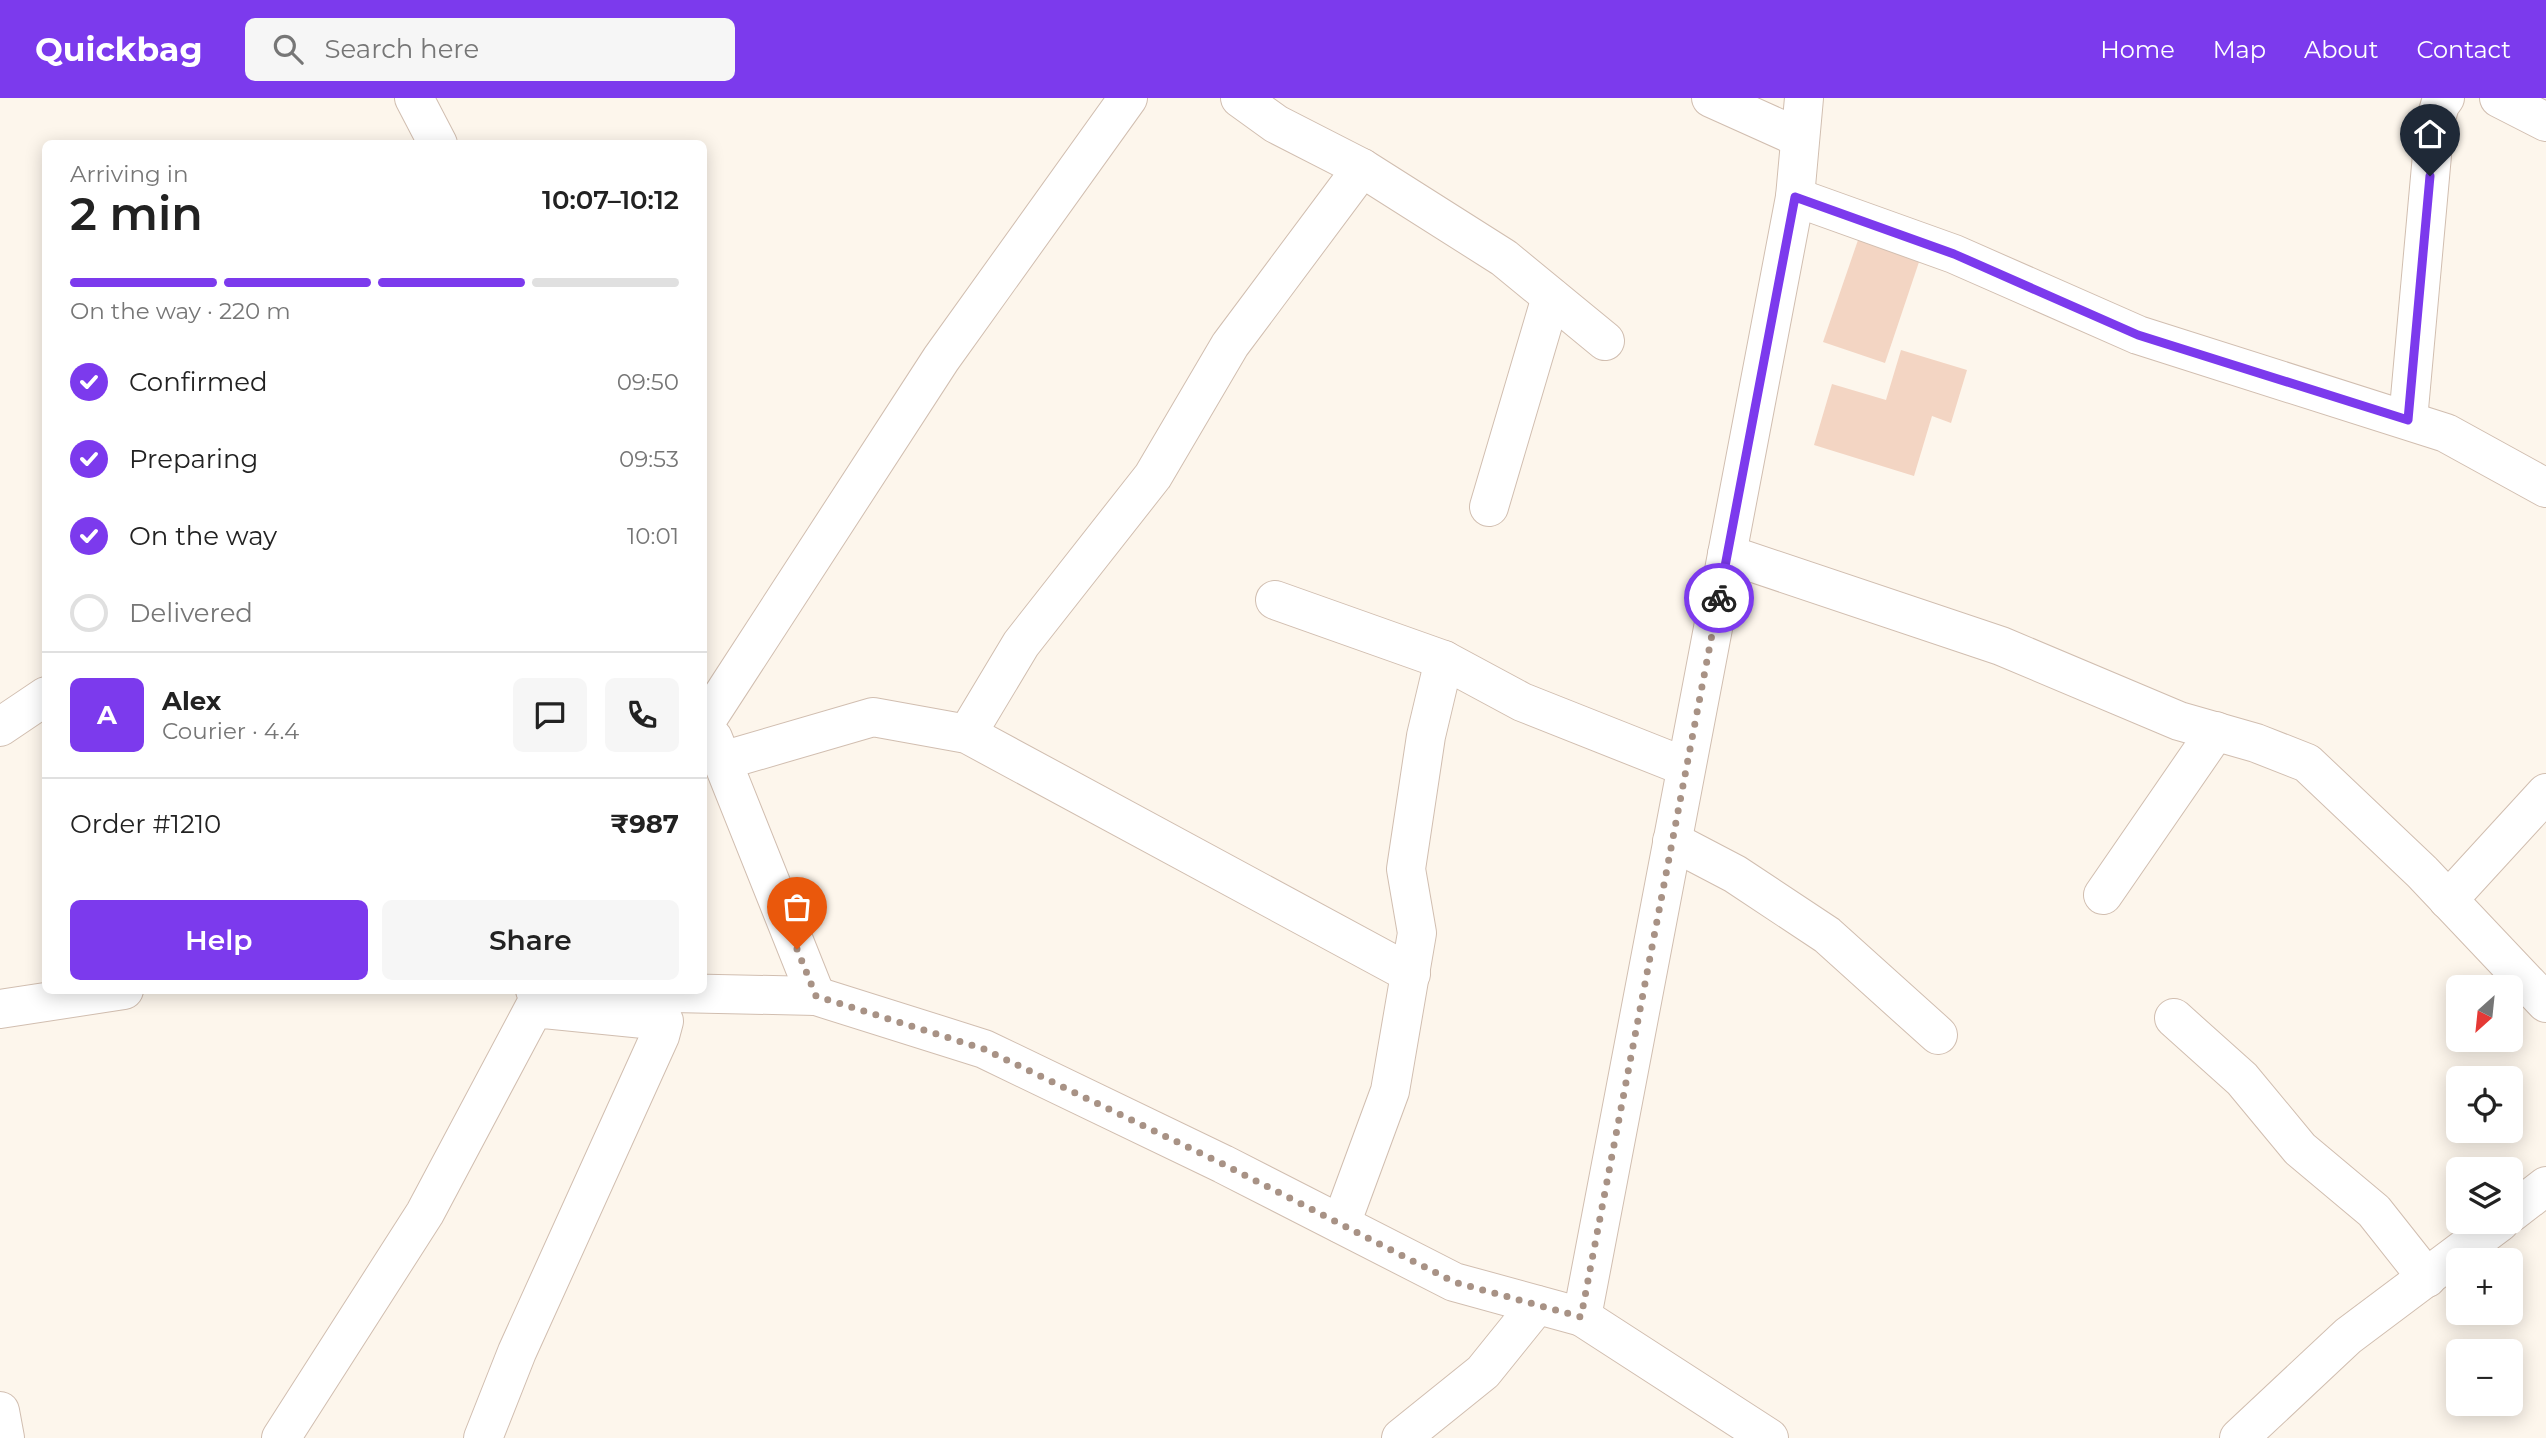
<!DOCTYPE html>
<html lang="en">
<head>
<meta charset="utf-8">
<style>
	:root { --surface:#fff; --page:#f6f6f6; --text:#222; --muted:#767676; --line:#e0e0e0; --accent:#7c3aed }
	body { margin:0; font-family:Montserrat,sans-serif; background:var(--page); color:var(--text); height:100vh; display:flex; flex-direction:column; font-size:26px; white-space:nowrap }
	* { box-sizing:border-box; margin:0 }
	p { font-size:23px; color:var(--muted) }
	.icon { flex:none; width:38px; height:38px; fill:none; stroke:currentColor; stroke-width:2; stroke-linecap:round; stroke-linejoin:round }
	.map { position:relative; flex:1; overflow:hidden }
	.drawer { position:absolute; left:42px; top:42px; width:665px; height:854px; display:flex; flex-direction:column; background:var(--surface); border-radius:10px; box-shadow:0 4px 18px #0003 }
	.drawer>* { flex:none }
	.needle { width:46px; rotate:207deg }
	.controls { position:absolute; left:2446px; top:877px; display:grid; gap:14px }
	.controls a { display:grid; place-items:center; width:77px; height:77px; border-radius:10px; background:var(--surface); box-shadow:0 4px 18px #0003; font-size:35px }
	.pin { position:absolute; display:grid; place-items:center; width:60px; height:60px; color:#fff; margin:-72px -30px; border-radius:50% 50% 50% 0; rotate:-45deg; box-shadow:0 0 7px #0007 }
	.pin .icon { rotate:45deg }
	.courier { position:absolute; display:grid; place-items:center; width:70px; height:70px; margin:-35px; border:5px solid #7c3aed; border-radius:50%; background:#fff; color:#222; box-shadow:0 2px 9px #0007 }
	.head em { font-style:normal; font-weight:600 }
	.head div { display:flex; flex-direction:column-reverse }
	.head { display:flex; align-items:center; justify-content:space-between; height:119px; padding:0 28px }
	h1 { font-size:46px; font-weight:600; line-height:52px }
	.bar { display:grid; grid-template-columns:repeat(4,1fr); gap:10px 7px; align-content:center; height:84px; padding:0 28px }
	.bar i { height:9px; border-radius:5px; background:var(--line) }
	.bar .on { background:var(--accent) }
	.bar p { grid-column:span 4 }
	.line { display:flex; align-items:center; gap:18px; padding:0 28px; border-top:2px solid var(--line) }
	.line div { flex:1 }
	.round { display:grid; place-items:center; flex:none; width:74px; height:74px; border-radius:10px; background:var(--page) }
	ol { padding:0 28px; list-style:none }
	li { display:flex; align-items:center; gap:21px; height:77px }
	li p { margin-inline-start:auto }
	li .icon { padding:7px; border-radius:50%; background:var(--accent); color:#fff; stroke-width:4 }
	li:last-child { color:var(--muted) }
	li i { width:38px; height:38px; border:4px solid var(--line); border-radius:50% }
	.primary-button { display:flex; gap:14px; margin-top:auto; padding:14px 28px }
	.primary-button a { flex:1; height:80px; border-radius:10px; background:var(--accent); color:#fff; font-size:28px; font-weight:600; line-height:80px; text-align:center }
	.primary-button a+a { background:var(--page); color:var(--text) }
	header { display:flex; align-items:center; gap:42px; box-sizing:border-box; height:98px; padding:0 35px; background:var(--accent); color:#fff }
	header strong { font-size:33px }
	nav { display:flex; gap:38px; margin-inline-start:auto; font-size:24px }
	.search { width:490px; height:63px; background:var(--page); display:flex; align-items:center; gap:18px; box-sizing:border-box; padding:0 24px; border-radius:10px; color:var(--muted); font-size:26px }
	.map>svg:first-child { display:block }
	.building { fill:#f3d5c3 }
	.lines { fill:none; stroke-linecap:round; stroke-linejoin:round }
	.minor-casing { stroke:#d1beb0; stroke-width:40 }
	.minor { stroke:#fff; stroke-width:38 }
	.done { stroke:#a89285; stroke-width:7; stroke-dasharray:0 12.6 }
	.route { stroke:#7c3aed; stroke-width:9 }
</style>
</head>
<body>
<header>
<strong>Quickbag</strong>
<div class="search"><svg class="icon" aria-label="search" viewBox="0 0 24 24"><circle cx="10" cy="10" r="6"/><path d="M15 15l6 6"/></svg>Search here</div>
<nav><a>Home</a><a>Map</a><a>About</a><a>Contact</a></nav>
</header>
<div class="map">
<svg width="2546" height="1340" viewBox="0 0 2546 1340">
	<rect width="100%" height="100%" fill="#fdf6ec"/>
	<!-- building -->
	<g class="building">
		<path d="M1858,142l61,22 -34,101 -62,-21z"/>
		<path d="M1901,252l66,20 -16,53 -19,-7 -18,60 -100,-31 18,-61 54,16z"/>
	</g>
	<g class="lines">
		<!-- minor casing -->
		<g class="minor-casing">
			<g id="minor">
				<path d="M414,0l24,46"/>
				<path d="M1240,0l36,26 86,44 142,90 101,83"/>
				<path d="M1711,0l89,40"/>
				<path d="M2499,0l47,24"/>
				<path d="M1795,99l159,57 184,81 308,98 100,55"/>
				<path d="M2408,322l27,-298 5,-17 5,-7"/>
				<path d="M1489,409l62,-210"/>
				<path d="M1727,456l274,92 178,75 77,22 51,20 115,109 124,131"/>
				<path d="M1275,502l169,60 78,42 164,65"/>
				<path d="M706,623l235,-362 187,-261"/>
				<path d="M0,629l46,-31"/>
				<path d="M967,636l54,-90 132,-168 77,-131 132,-177"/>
				<path d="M713,640l103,258"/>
				<path d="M722,663l151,-44 94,17 444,240"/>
				<path d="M1672,743l63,33 92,61 111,100"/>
				<path d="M2103,797l113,-164"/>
				<path d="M2448,802l98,-107"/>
				<path d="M535,892l281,6 168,53 239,115 231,118 128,35"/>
				<path d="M0,911l124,-19"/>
				<path d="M2174,920l68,61 58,70 74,62 53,67"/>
				<path d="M2511,1115l35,-27"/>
				<path d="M1341,1126l49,-133 27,-158 -11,-64 20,-133 18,-76"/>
				<path d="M0,1313l5,27"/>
				<path d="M281,1340l144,-225 109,-205 130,13 -4,15 -143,316 -34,86"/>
				<path d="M1401,1340l82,-66 54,-67"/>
				<path d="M1769,1340l-187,-121 213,-1120 9,-99"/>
				<path d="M2239,1340l109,-102 152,-114"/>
			</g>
		</g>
		<!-- minor -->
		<use href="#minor" class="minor"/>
	</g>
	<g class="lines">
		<!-- done -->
		<path class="done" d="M797,851l19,47 168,53 239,115 231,118 127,35 138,-719"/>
		<!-- route -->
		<path class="route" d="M1719,500l76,-401 159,57 184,81 270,85 22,-244"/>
	</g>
</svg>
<div class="controls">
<a><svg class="needle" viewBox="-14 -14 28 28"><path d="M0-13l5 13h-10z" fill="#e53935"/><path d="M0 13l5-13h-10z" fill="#767676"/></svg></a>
<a><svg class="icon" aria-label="locate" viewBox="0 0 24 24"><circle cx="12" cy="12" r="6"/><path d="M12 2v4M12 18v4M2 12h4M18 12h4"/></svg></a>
<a><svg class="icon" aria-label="layers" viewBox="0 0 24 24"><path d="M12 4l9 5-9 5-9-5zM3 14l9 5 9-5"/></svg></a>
<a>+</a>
<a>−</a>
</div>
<div class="pin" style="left:797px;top:851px;background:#ea580c"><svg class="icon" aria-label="bag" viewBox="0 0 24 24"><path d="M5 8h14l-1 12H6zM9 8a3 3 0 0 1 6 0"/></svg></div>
<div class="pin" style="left:2430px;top:78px;background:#1f2937"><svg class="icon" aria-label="home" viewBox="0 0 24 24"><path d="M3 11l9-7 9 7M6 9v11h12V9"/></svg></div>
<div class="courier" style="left:1719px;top:500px"><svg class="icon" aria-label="bike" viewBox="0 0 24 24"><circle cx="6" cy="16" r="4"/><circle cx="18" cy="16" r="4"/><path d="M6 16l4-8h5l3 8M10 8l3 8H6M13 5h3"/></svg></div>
<section class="drawer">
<div class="head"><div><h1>2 min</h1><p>Arriving in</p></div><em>10:07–10:12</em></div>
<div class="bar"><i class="on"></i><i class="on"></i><i class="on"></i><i></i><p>On the way · 220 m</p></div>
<ol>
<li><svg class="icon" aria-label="check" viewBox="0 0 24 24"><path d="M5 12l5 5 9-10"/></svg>Confirmed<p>09:50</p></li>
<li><svg class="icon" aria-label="check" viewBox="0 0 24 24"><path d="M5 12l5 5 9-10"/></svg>Preparing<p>09:53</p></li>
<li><svg class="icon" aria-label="check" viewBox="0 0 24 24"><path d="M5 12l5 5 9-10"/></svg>On the way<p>10:01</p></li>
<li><i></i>Delivered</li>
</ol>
<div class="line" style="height:126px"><b class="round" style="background:var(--accent);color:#fff">A</b><div><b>Alex</b><p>Courier · 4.4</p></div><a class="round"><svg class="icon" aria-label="chat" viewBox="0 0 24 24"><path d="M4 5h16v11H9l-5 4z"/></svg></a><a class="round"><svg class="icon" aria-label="phone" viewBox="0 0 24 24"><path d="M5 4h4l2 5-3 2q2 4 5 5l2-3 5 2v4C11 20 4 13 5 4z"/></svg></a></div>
<div class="line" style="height:91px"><div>Order #1210</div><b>₹987</b></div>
<div class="primary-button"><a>Help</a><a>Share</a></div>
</section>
</div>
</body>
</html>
